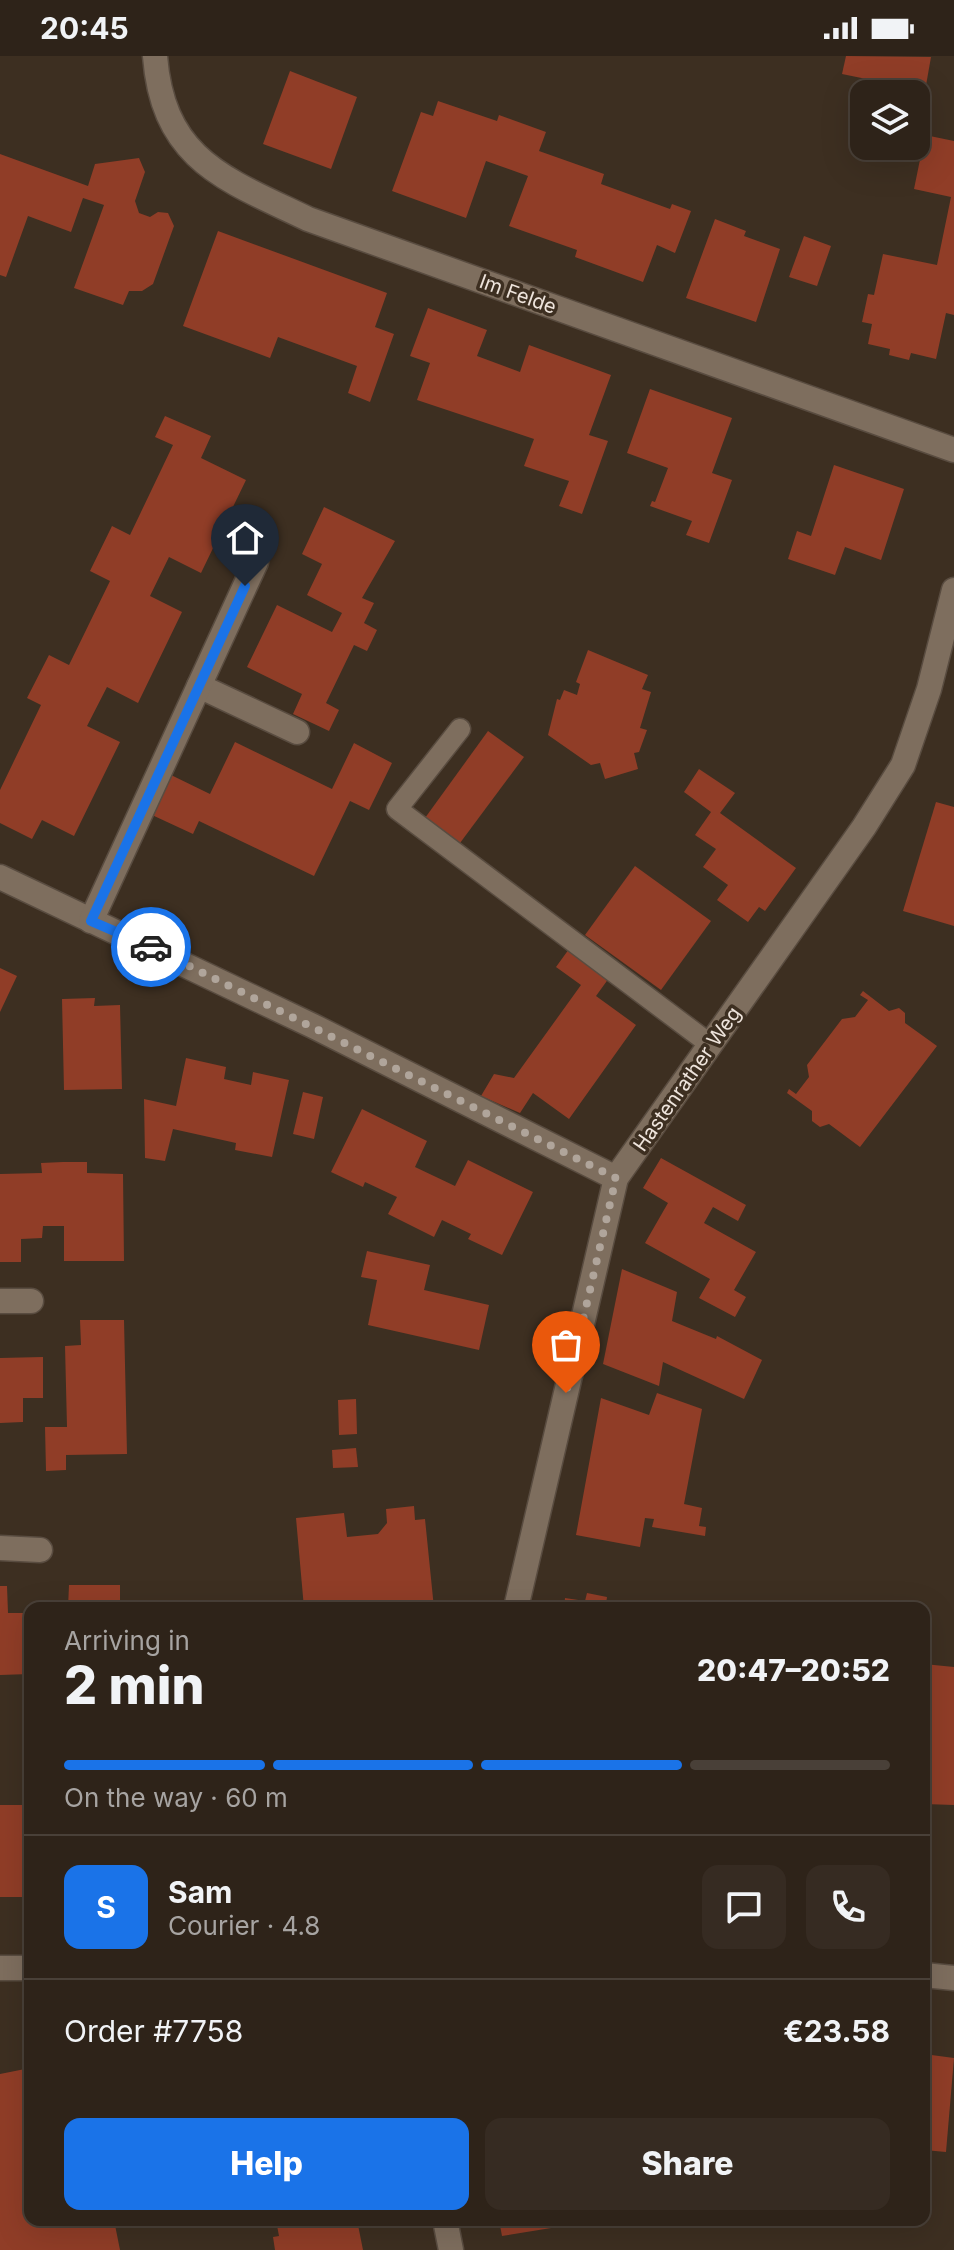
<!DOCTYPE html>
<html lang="en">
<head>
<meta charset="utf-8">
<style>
	:root { --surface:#2e2319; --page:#362b22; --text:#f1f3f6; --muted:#a7a4a2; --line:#494038; --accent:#1a73e8 }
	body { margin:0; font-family:Inter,sans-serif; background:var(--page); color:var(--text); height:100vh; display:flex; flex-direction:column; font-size:30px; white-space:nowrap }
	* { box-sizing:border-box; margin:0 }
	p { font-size:26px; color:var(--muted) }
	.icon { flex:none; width:44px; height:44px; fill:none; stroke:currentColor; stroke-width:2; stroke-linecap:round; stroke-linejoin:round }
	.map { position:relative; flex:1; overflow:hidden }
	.panel { position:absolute; left:24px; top:1546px; width:906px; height:624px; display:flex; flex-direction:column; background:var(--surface); border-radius:16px; box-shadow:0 8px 32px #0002,0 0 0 2px var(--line) }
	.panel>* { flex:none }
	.fabs { position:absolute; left:850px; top:24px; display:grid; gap:16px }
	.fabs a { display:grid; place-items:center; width:80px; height:80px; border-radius:16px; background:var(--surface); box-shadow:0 8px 32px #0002,0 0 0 2px var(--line); font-size:40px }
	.pin { position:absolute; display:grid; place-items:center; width:68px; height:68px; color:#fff; margin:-82px -34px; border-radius:50% 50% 50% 0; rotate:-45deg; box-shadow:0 0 8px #0007 }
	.pin .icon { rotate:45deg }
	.courier { position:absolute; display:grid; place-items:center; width:80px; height:80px; margin:-40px; border:6px solid #1a73e8; border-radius:50%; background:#fff; color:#222; box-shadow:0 2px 10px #0007 }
	.summary em { font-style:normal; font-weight:800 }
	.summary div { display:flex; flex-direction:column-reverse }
	.summary { display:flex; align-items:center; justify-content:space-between; height:136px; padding:0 40px }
	h1 { font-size:52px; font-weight:800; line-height:60px }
	.bar { display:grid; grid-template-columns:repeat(4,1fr); gap:12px 8px; align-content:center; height:96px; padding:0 40px }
	.bar i { height:10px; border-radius:6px; background:var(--line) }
	.bar .active { background:var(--accent) }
	.bar p { grid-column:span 4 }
	.line { display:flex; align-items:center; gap:20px; padding:0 40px; border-top:2px solid var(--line) }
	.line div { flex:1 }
	.round { display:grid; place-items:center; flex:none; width:84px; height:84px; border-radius:16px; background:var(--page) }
	.cta { display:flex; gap:16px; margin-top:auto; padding:16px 40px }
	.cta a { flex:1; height:92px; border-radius:16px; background:var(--accent); color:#fff; font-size:32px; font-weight:800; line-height:92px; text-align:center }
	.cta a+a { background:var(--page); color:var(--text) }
	.status { display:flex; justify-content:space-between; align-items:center; height:56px; padding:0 40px; background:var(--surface); direction:ltr }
	.status svg { height:22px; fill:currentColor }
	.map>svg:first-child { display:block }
	.building { fill:#903d27 }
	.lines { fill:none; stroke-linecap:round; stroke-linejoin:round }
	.service-casing { stroke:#594c40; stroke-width:23 }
	.minor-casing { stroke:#594c40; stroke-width:27 }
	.service { stroke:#7e6e5e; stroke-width:20 }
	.minor { stroke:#7e6e5e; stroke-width:24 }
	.done { stroke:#b0a59b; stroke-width:8; stroke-dasharray:0 14.4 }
	.route { stroke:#1a73e8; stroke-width:10 }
	.labels { text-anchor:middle; stroke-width:7; stroke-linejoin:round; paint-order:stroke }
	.street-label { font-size:20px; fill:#eee4dc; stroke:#3d2f21 }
</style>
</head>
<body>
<div class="status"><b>20:45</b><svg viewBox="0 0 49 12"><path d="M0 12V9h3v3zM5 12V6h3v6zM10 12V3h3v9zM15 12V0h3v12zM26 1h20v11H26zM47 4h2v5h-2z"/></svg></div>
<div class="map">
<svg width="954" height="2194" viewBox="0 0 954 2194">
	<rect width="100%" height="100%" fill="#3d2f21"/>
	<!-- building -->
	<g class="building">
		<path d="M846,0l85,1 -6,34 -83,-17z"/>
		<path d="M290,15l67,26 -26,72 -68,-25z"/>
		<path d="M438,45l59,20 2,-6 47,17 -7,19 65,23 -3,10 69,25 2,-5 19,7 -16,42 -18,-8 -14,37 -68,-25 2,-7 -68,-24 19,-50 -42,-15 -20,57 -74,-27 29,-79 12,4z"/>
		<path d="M925,79l29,6v174l-8,-2 -10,46 -25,-6 -2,7 -20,-5 1,-6 -22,-5 4,-20 -10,-2 6,-28 6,1 9,-41 54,11 14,-68 -37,-8z"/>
		<path d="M0,98l88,32 7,-22 44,-6 6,14 -10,29 4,12 11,4 8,-5 10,1 6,13 -21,58 -11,7h-13l-6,14 -49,-17 30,-83 -21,-7 -12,34 -43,-16 -22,61 -6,-2z"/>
		<path d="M715,163l31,12 -2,5 36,13 -24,73 -70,-24z"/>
		<path d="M218,175l169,62 -12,34 19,7 -24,68 -22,-9 9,-27 -79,-29 -8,21 -87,-32z"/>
		<path d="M804,180l27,10 -14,40 -28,-9z"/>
		<path d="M428,252l59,22 -10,26 43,16 9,-27 82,30 -22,60 19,6 -26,73 -23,-8 10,-25 -45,-15 10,-27 -117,-39 13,-37 -20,-7z"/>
		<path d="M650,333l82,29 -20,55 20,7 -23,63 -23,-8 6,-14 -42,-15 2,-5 3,1 13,-34 -41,-15z"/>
		<path d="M165,360l46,20 -10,22 45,22 -45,93 -32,-16 -19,39 32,16 -44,91 -31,-16 -20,39 33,16 -46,94 -32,-16 -10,19 -32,-16v-33l41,-85 -14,-7 22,-43 20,10 41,-84 -20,-10 22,-45 18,9 43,-90 -18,-8z"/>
		<path d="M834,409l70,24 -23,71 -36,-13 -10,28 -47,-16 9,-28 14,5z"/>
		<path d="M324,451l71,34 -33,57 12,5 -10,20 13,7 -10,21 -13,-6 -28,58 13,7 -10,21 -36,-17 9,-20 -55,-27 30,-62 55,27 10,-19 -35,-18 15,-31 -20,-10z"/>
		<path d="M588,594l60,25 -6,14 9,3 -11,36 7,2 -8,22 -5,1 4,16 -33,10 -5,-16 -9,2 -43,-30 9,-36 3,1 4,-10 13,5 3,-11 -4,-2z"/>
		<path d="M488,675l36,26 -64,86 -35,-25z"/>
		<path d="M235,686l97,47 22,-46 38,20 -23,47 -19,-9 -36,75 -115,-55 -6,13 -41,-19 19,-40 39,19z"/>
		<path d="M699,713l36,24 -15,20 76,55 -31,43 -6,-4 -11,15 -31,-22 11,-15 -25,-18 13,-18 -21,-14 16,-23 -27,-20z"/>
		<path d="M936,746l18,5v119l-51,-15z"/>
		<path d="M635,810l76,55 -50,69 -76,-55z"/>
		<path d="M569,893l40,29 -13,18 40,29 -67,94 -36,-26 -13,20 -39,-17 13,-22 20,4 67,-93 -25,-18z"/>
		<path d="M0,912l17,8 -17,36z"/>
		<path d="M863,935l26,20 10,-3 6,5v10l32,23 -77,101 -31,-23 -9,3 -8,-6v-10l-25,-18 2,-4 7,5 13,-17 -2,-12 35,-46 13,-2 13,-17 -8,-5z"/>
		<path d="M95,942l-1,8 26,-1 2,84 -58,1 -2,-91z"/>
		<path d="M186,1002l40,9 -2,12 27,6 2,-13 36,8 -17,77 -37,-7 1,-7 -63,-14 -8,32 -20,-3 -1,-59 32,7z"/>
		<path d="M303,1036l20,5 -9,42 -21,-5z"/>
		<path d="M362,1053l65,32 -12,26 40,19 13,-26 65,32 -31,63 -34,-16 3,-5 -29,-14 -8,17 -46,-23 9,-17 -32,-15 -2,5 -32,-15z"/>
		<path d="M661,1102l85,47 -8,16 -25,-14 -9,16 52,29 -22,38 12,7 -11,20 -36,-19 11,-19 -65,-36 23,-40 -25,-15z"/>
		<path d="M63,1106h24v11l36,1 1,87h-60v-35h-21l-1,12 -21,1v23h-21v-88l42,-1 -1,-10z"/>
		<path d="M367,1195l63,14 -6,25 65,15 -10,45 -111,-25 9,-45 -16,-3z"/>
		<path d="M622,1213l55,23 -5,29 44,18 1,-3 45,24 -18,39 -81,-37 -4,24 -56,-22z"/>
		<path d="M80,1264h44l3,134 -61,1v15l-20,1 -1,-44h22l-2,-81 16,-1z"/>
		<path d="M43,1301v41h-20v24l-23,1v-65z"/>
		<path d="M657,1337l45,16 -18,95 18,4 -3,18 7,1 -1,9 -53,-9 2,-8 -9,-1 -5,29 -64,-12 25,-137 48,17z"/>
		<path d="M356,1343l1,35 -18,1 -1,-35z"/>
		<path d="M356,1392l2,19 -25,1 -1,-18z"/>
		<path d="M414,1450l1,14 10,-1 9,89h-53l-1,-7 -22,3 1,4h-55l-8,-90 48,-5 3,24 31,-3 9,-11 -1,-14z"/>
		<path d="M69,1529h51v23h-52z"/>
		<path d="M0,1530h7l1,27h22v61l-30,1z"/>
		<path d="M587,1537l20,4 -1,7 12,4h-54l1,-10 20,3z"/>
		<path d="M924,1608l30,3v138l-30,-1z"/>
		<path d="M27,1742h3l-1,99h-29v-92h27z"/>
		<path d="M924,1998l30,4 -8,94 -22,-2z"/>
		<path d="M30,2012v152h84l6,30h-120v-176z"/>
		<path d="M276,2164h81l6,30h-88l-2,-13 6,-1z"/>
		<path d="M499,2164h82l1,3 -80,13z"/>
	</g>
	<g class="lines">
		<!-- service casing -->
		<g class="service-casing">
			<path id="service" d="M460,673l-63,80 314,236"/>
		</g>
		<!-- minor casing -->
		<g class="minor-casing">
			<g id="minor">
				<path d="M155,0c8,104 70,123 153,163l646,231"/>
				<path d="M199,630l98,46"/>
				<path d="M0,821l313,149 303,152"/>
				<path d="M91,865l165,-359"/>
				<path d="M0,1245h31"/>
				<path d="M0,1492l40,2"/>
				<path d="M516,1552l100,-430 248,-351 39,-62 26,-76 25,-99"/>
				<path d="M0,1912h30"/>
				<path d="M924,1919l30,3"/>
				<path d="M445,2164l6,30"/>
			</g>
		</g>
		<!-- service -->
		<use href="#service" class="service"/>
		<!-- minor -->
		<use href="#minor" class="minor"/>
	</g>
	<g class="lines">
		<!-- done -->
		<path class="done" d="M151,891l465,231 -50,215"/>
		<!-- route -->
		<path class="route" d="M151,891l-60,-26 154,-335"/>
	</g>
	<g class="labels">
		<!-- street labels -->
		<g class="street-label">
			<text transform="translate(518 238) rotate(20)" y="7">Im Felde</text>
			<text transform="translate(687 1023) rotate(-55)" y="7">Hastenrather Weg</text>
		</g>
	</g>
</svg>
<div class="fabs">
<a><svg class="icon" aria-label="layers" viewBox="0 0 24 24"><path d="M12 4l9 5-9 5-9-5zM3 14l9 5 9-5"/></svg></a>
</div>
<div class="pin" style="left:566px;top:1337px;background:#ea580c"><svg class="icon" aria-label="bag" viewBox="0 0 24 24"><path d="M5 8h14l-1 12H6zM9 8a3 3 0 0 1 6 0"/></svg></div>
<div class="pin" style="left:245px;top:530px;background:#1f2937"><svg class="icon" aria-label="home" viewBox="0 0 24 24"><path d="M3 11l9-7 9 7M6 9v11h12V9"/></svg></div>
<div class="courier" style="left:151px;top:891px"><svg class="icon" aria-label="car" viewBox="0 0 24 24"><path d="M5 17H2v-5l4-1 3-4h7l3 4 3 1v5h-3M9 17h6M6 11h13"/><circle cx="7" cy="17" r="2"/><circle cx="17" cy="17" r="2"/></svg></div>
<section class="panel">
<div class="summary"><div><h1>2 min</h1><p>Arriving in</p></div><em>20:47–20:52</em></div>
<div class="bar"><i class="active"></i><i class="active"></i><i class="active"></i><i></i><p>On the way · 60 m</p></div>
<div class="line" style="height:144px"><b class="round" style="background:var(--accent);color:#fff">S</b><div><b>Sam</b><p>Courier · 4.8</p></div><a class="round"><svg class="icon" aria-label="chat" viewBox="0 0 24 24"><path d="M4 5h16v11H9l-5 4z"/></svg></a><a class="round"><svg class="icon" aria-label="phone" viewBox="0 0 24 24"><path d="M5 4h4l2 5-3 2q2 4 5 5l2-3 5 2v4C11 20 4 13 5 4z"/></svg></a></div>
<div class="line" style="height:104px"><div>Order #7758</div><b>€23.58</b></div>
<div class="cta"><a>Help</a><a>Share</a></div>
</section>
</div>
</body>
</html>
